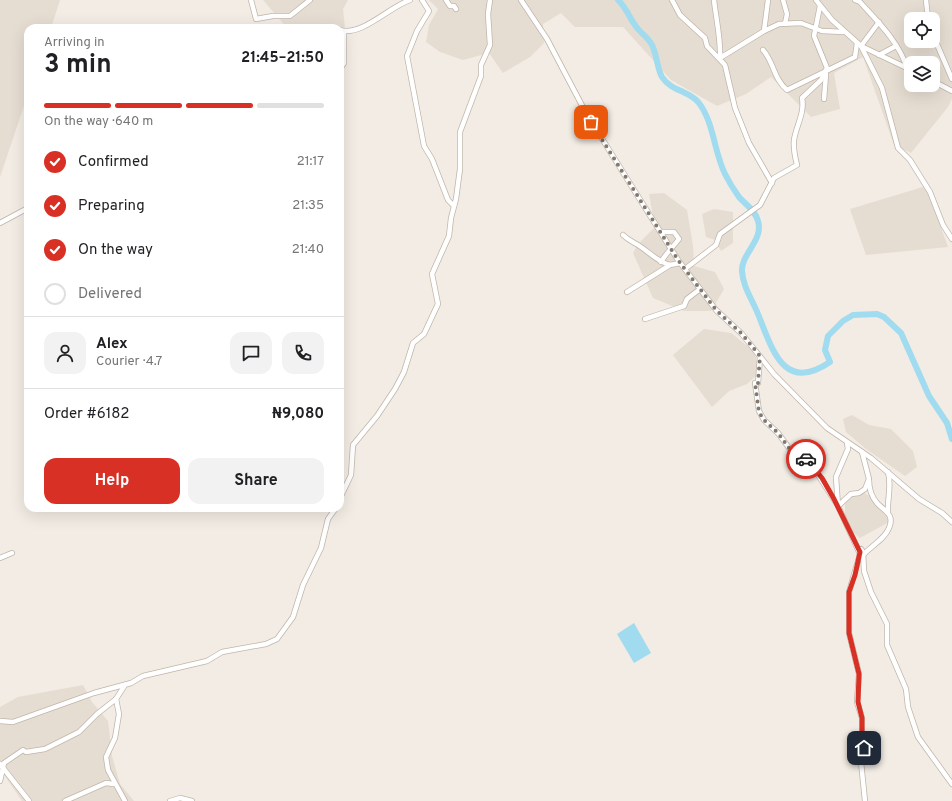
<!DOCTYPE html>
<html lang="en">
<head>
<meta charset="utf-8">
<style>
	:root { --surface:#fff; --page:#f2f2f2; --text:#202124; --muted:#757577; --line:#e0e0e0; --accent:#d93025 }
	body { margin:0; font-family:Overpass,sans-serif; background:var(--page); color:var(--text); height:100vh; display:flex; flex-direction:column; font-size:15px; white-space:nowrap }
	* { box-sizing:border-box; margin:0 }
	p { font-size:13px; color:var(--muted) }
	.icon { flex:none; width:22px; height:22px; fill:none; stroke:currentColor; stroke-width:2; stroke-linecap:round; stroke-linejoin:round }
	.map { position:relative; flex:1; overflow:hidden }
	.sheet { position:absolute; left:24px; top:24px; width:320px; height:488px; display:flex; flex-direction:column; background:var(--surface); border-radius:12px; box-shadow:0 4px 16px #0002 }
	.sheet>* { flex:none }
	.buttons { position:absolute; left:904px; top:12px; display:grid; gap:8px }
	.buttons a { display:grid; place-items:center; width:36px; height:36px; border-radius:8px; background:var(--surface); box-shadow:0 4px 16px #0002; font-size:20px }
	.pin { position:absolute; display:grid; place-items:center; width:34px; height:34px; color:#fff; margin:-17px; border-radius:8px; box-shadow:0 2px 6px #0006 }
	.courier { position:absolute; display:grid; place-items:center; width:40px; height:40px; margin:-20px; border:3px solid #d93025; border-radius:50%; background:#fff; color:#222; box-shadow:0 1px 5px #0007 }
	.summary em { font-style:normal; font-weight:700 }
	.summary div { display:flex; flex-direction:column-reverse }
	.summary { display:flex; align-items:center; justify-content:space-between; height:68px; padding:0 20px }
	h1 { font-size:26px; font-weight:700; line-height:30px }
	.bar { display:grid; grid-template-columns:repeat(4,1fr); gap:6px 4px; align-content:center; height:48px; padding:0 20px }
	.bar i { height:5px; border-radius:3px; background:var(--line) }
	.bar .on { background:var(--accent) }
	.bar p { grid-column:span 4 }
	.line { display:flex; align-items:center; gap:10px; padding:0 20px; border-top:1px solid var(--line) }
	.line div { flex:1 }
	.round { display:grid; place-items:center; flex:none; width:42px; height:42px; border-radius:12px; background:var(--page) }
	ol { padding:0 20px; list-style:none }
	li { display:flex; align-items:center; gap:12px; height:44px }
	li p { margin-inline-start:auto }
	li .icon { padding:4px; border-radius:50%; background:var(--accent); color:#fff; stroke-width:4 }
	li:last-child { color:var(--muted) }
	li i { width:22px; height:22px; border:2px solid var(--line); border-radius:50% }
	.action { display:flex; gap:8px; margin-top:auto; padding:8px 20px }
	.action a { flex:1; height:46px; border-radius:12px; background:var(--accent); color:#fff; font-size:16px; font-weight:700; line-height:46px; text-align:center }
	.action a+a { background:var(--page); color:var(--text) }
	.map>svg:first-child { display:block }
	.residential { fill:#e6ddd2; fill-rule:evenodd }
	.water { fill:#a0dbef }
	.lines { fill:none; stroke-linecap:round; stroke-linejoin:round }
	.river { stroke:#a0dbef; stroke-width:6 }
	.minor-casing { stroke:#c0b5aa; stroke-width:6 }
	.minor { stroke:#fff; stroke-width:4.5 }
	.done { stroke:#817972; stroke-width:4; stroke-dasharray:0 7.2 }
	.route { stroke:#d93025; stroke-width:5 }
</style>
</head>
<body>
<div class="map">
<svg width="952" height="801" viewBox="0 0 952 801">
	<rect width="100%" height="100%" fill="#f2ece4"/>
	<!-- residential -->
	<g class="residential">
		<path d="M0,0h60l-9,28h-23v66l-28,83z"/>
		<path d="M263,0h85l-5,9 2,19 -5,15v-15h-53z"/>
		<path d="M429,0h523v99l-4,8 -37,46 -17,-8 -31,-88 -29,16 6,36 -29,8 -40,-40 -25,17 -29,12 -46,-26 -48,-53h-48l-14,-14 -18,11 1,19 -14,14 -27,16 -14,-20 -26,7 -23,-8 -14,-10 3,-17 9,-16zM911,19h22v22h-22zM911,63h22v22h-22z"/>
		<path d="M926,186l22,61 -82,8 -16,-46z"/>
		<path d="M664,193l23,17 6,36 1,20 21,6 9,17 -13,22h-27l-31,-13 -20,-45 5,-9 17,-17 -6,-33z"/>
		<path d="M714,209l19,3v31l-12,8 -6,-11 -9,-3 -4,-23z"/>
		<path d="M704,329l27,4 24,19 4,21 -12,11 -18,7 -17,16 -39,-52z"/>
		<path d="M852,415l17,10 22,4 22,22 4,16 -12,9 -39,-27 -20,-17 -3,-13z"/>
		<path d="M859,490l27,16 3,16 -29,16 -15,-12v-26l3,-6z"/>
		<path d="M83,685l9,17 16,19 4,35 8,28 14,17h-112l-22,-32v-62l18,-10z"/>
	</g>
	<!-- water -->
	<path class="water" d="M634,623l17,30 -17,10 -17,-29z"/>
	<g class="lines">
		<!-- river -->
		<path class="river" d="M618,0c8,7 11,17 17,25 5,8 13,12 17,20 5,10 5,23 10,32 9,14 28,14 37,26 15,20 15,49 26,71 4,8 9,16 14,23 7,8 16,13 19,24 6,19 -17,33 -16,50 1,16 10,28 16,43 14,34 25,80 72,48l-5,-12 3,-14 15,-15 10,-6 24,-1 7,3 17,16 28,63 18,27 5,16"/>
		<!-- minor casing -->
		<g class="minor-casing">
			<g id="minor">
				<path d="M251,0l5,19 17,-3h17l20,-16"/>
				<path d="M422,0l7,11 -12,20 -10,25 17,90 8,13 16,41 6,6"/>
				<path d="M446,0l4,6h4l2,3"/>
				<path d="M521,0l26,39 39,74 53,85 39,62 38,50 26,24 32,40 53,54 44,30 48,41 23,14 10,9"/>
				<path d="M672,0l8,15 25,23 2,8 18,19 10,43 14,35 23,40"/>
				<path d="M714,0c2,19 7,39 6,58l44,-27 15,-7 22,-1 21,8 22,1"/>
				<path d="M783,0l4,14 -2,10"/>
				<path d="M816,0l16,20 29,26 50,24"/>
				<path d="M855,0l5,2c18,20 39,40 47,66"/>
				<path d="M926,0l2,19"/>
				<path d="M879,22l-18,24 21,42 16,60 12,12 20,32 13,33 9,14"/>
				<path d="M322,27l11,1"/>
				<path d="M340,30c21,7 49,-23 70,-30"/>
				<path d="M764,31l4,-31"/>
				<path d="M933,35l19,44"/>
				<path d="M763,50c11,12 10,28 24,40l68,-33 2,-14"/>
				<path d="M879,55l17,-9"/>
				<path d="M340,69l4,-6v-31"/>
				<path d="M933,81l19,10"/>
				<path d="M824,99l2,-25"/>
				<path d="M0,223l28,-15"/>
				<path d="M623,235c6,6 11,7 18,12 9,6 17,15 29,18"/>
				<path d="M661,262c5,-9 12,-15 18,-23l-5,-7h-12"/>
				<path d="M685,269l31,-24 4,-11 40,-29 14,-27 23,-13c-2,-8 -4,-16 -3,-25 2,-14 11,-27 8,-42l19,-18 6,-12 -13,-32 6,-30"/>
				<path d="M627,292l43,-27 10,-2"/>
				<path d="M645,319l39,-13 3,-7 13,-10"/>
				<path d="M760,357l-2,26h-3l4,28 5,9 14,13 11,15 9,5 15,14 25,39 13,-12 8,-1 6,-4 4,-10 -7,-27"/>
				<path d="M847,443l1,6 -12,28 2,29 22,48 -11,38v41l10,41 -2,28 5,16v18l2,10 -3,16 4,39"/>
				<path d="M888,472c4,15 -1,26 0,40"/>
				<path d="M340,498l11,-23 2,-30 24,-29 18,-27 9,-17 9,-29 11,-9 14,-30 -6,-30 17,-38 2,-18 5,-19 4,-30v-37l21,-56v-11l9,-20 -2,-31 2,-14"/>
				<path d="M861,549l2,3 1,19 7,21 16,32v21l19,44 2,18 10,30 34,47"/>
				<path d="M863,555c8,-9 22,-16 26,-27 6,-14 -5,-17 -12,-25 -6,-7 -8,-15 -8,-23"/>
				<path d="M0,558l12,-5"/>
				<path d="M116,699l3,15 -4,24 -9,19 2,13 17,31"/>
				<path d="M0,721l13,1 81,-29 37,-10 12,-7 64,-15 15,-9 44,-8 11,-5 16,-22 10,-32 18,-37 7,-29 8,-11"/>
				<path d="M0,764l29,37"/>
				<path d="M0,781l4,-18 19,-13 3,2 19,-3 34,-17 18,-18 19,-15 9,-14"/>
				<path d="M65,801l41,-18 8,1"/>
				<path d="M170,801l10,-3 12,3"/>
			</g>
		</g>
		<!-- minor -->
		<use href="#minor" class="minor"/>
	</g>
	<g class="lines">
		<!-- done -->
		<path class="done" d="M591,122l87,138 38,50 26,24 18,22 -2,27h-3l4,29 5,8 14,13 11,15 17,11"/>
		<!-- route -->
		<path class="route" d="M806,459l16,19 12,21 26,53 -5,23 -6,17v41l10,41 -1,28 4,16v18l2,12"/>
	</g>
</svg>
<div class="buttons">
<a><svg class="icon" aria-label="locate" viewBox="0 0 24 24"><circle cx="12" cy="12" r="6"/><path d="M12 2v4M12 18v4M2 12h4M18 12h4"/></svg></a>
<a><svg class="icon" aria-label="layers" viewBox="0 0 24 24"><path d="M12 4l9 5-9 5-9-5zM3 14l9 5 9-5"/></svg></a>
</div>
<div class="pin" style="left:591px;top:122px;background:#ea580c"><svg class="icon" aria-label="bag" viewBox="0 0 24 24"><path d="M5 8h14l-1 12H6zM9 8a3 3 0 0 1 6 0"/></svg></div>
<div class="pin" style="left:864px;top:748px;background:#1f2937"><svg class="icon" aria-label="home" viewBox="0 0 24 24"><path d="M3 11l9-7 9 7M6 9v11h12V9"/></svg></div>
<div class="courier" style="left:806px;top:459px"><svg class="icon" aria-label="car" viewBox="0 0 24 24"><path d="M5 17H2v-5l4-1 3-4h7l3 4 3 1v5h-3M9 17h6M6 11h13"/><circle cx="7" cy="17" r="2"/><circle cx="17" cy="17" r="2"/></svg></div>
<section class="sheet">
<div class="summary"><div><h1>3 min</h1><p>Arriving in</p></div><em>21:45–21:50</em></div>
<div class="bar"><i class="on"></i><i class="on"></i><i class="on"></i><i></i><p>On the way · 640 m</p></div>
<ol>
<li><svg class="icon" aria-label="check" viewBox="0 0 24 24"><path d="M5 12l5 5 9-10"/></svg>Confirmed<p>21:17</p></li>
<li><svg class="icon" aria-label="check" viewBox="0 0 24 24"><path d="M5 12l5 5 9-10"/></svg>Preparing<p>21:35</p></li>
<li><svg class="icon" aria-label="check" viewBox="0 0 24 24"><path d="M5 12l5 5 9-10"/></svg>On the way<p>21:40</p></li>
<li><i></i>Delivered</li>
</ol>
<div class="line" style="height:72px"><a class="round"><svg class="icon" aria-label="person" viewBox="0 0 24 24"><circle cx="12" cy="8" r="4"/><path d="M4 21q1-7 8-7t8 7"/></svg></a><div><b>Alex</b><p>Courier · 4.7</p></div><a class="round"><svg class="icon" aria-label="chat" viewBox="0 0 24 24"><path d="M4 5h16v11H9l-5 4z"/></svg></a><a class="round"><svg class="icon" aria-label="phone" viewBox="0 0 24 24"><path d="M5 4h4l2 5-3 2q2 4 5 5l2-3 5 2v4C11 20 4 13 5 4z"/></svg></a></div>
<div class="line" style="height:52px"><div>Order #6182</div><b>₦9,080</b></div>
<div class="action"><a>Help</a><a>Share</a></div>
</section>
</div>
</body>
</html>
